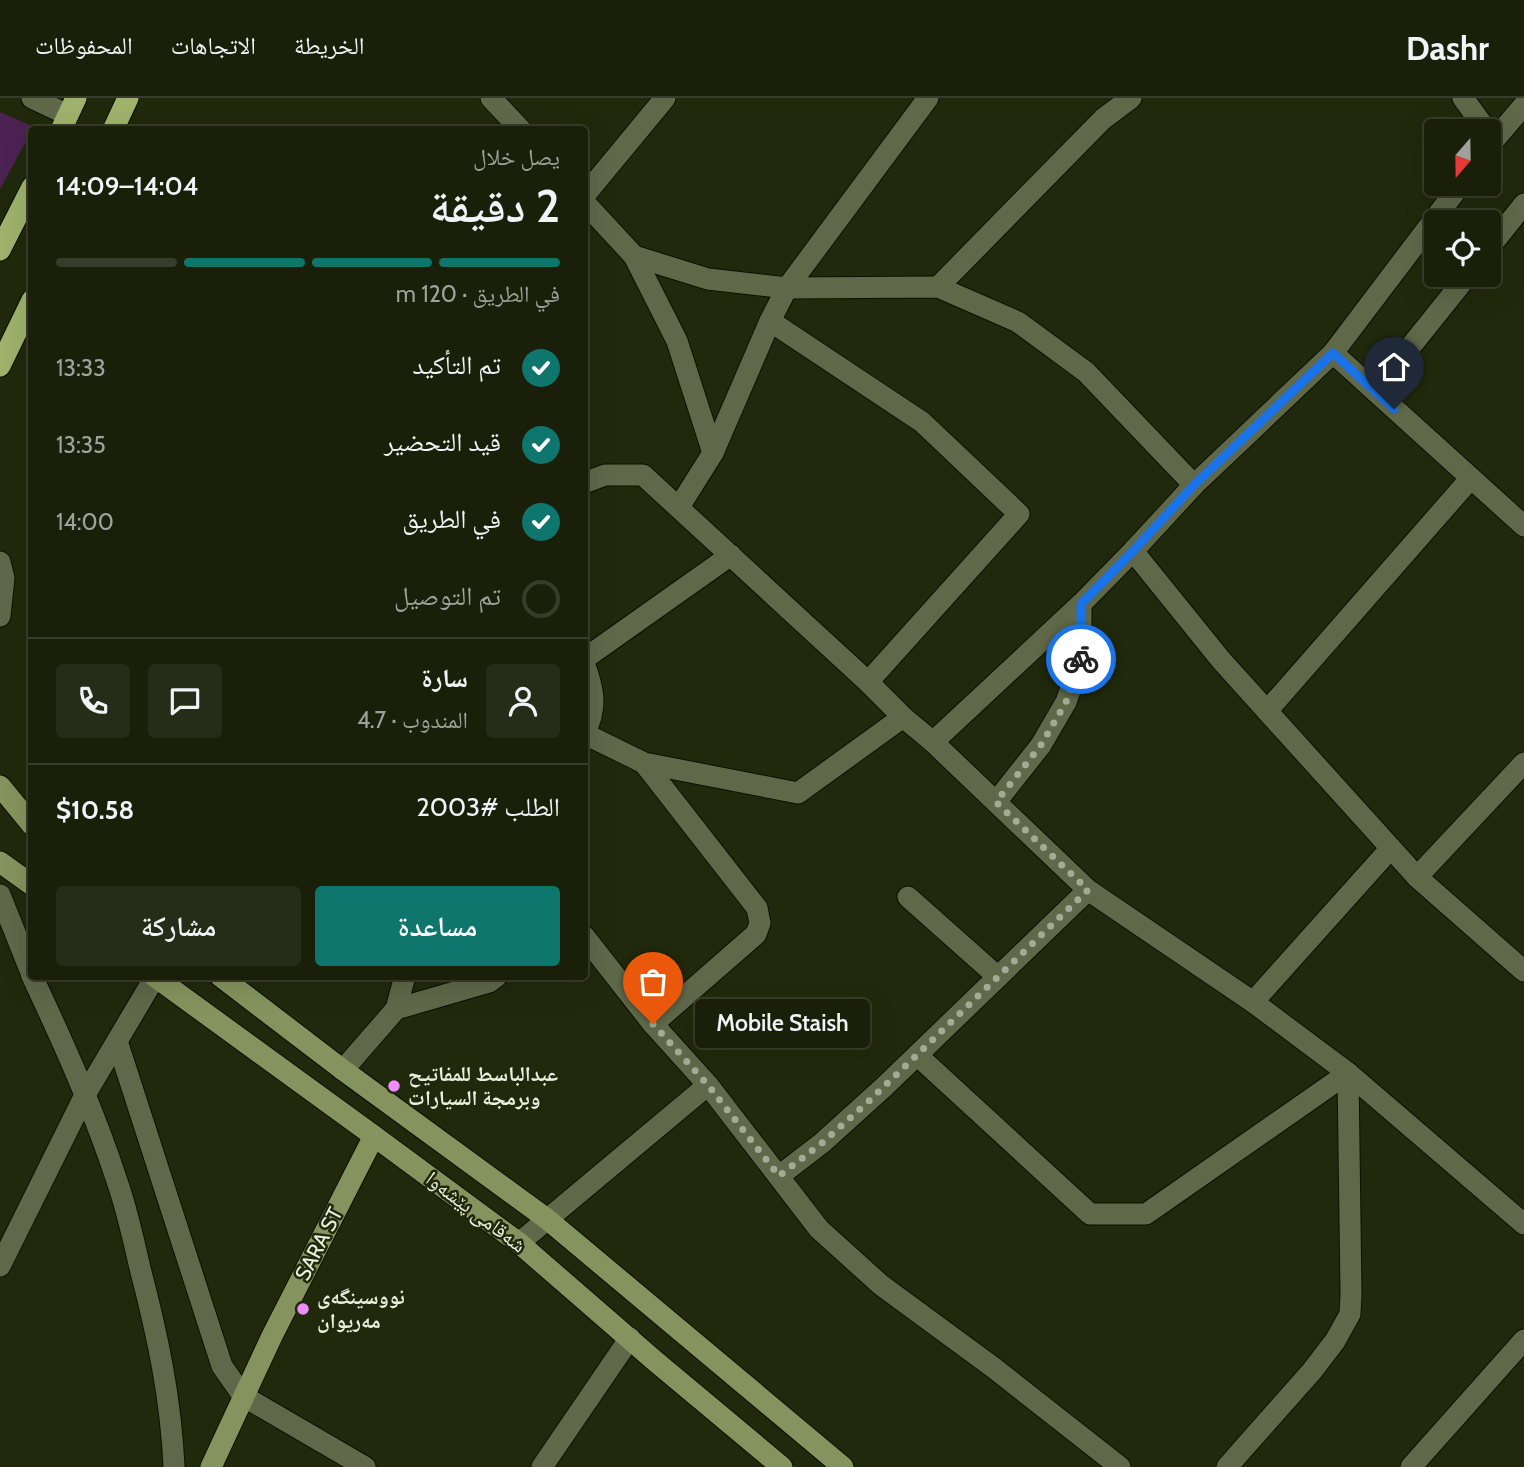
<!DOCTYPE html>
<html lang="ar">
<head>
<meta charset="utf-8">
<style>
	:root { --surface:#191f09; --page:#262c17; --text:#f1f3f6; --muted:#9fa29c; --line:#373d2a; --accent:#0f766e }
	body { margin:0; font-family:Cabin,"Noto Naskh Arabic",sans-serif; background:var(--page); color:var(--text); direction:rtl; height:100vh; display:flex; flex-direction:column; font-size:26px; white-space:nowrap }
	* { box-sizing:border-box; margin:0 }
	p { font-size:23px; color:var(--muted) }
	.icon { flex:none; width:38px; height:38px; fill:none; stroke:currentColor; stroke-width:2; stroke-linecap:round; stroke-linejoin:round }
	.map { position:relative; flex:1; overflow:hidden; direction:ltr }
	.side { position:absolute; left:28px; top:28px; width:560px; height:854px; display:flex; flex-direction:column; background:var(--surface); border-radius:7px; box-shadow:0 7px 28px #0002,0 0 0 2px var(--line); direction:rtl }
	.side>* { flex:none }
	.needle { width:46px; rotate:200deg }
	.tools { position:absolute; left:1424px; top:21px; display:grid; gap:14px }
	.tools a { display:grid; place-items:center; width:77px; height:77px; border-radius:7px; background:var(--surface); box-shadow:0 7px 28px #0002,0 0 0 2px var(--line); font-size:35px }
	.pin { position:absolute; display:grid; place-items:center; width:60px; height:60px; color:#fff; margin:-72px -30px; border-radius:50% 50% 50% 0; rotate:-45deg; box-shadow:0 0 7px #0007 }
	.pin .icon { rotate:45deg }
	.courier { position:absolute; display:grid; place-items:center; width:70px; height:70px; margin:-35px; border:5px solid #1a73e8; border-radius:50%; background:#fff; color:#222; box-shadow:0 2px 9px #0007 }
	.bubble { position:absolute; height:49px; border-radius:7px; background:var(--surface); box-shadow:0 7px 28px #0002,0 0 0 2px var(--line); font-size:23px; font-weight:600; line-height:49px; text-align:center; direction:rtl }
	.headline em { font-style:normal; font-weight:600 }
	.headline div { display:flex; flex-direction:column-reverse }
	.headline { display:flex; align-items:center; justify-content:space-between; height:119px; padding:0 28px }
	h1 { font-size:46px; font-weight:600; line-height:52px }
	.bar { display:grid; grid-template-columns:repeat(4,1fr); gap:10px 7px; align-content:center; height:84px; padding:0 28px }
	.bar i { height:9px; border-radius:5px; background:var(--line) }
	.bar .current { background:var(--accent) }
	.bar p { grid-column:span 4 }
	.line { display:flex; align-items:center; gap:18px; padding:0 28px; border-top:2px solid var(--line) }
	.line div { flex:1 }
	.round { display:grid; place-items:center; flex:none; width:74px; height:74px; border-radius:7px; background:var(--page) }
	ol { padding:0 28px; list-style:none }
	li { display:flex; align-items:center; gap:21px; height:77px }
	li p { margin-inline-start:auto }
	li .icon { padding:7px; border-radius:50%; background:var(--accent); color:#fff; stroke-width:4 }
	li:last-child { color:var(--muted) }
	li i { width:38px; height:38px; border:4px solid var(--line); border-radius:50% }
	.button { display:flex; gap:14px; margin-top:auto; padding:14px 28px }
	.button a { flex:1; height:80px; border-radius:7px; background:var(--accent); color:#fff; font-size:28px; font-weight:600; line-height:80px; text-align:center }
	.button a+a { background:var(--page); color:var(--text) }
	header { display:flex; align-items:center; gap:42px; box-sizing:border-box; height:98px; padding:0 35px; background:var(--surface); border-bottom:2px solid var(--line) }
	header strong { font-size:33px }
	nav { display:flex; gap:38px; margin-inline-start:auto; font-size:24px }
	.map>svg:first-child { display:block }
	.green { fill:#4c2253 }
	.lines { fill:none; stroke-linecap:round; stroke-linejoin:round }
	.minor-casing { stroke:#0b1100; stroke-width:23 }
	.major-casing { stroke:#0b1100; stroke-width:23 }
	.highway-casing { stroke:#0b1100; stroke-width:23 }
	.minor { stroke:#5f6849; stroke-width:21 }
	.major { stroke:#85945e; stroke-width:21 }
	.highway { stroke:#9eb26c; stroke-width:21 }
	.done { stroke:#a4aa95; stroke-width:7; stroke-dasharray:0 12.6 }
	.route { stroke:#1a73e8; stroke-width:9 }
	.poi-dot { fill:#eb8dfc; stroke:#21290c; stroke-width:2.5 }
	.labels { text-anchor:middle; stroke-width:5; stroke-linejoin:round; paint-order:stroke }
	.poi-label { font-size:21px; font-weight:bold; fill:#eaf0df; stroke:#21290c; text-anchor:start }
	.street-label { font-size:21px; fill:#eaf0df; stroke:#21290c }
</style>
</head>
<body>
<header>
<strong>Dashr</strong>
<nav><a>الخريطة</a><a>الاتجاهات</a><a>المحفوظات</a></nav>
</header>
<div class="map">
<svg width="1524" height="1369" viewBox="0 0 1524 1369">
	<rect width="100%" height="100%" fill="#21290c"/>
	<!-- green -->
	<path class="green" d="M0,14l34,15 -34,62z"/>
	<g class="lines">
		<!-- minor casing -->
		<g class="minor-casing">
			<g id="minor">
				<path d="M32,0l36,17"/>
				<path d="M491,0l30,32"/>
				<path d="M1463,0l24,33"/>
				<path d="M1489,48l35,-41"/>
				<path d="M584,98l81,-98"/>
				<path d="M584,104l50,54 74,23 79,9 151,-1 80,35 68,50 108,113"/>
				<path d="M1489,150l35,-44"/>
				<path d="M634,158l43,85 36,112"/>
				<path d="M938,189l165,-168 28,-21"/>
				<path d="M770,223l152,101 97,92 -151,168"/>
				<path d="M1333,255l191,173"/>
				<path d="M1375,293l93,-116"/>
				<path d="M584,385l21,-8h38l225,207 35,35 30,25 155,148 165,112 95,71 176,151"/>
				<path d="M679,409l34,-54 57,-132 17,-33 141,-190"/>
				<path d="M1133,453l88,109 196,217 107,94"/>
				<path d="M0,464l4,16 -4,38"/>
				<path d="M584,561l147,-104"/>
				<path d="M584,565c10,27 14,45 0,71"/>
				<path d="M1267,613l204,-233"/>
				<path d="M585,636l59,29 154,30 105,-76"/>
				<path d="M933,644l148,-138 52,-53 61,-66 139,-132 128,-169"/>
				<path d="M644,665l113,145 3,15 -4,11 -103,90"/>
				<path d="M996,704l45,-57 25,-43 15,-42v-56"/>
				<path d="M1417,779l107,-114"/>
				<path d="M0,797l32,80"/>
				<path d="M908,799l90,80"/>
				<path d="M584,838l69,88 55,61 111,144 62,56 113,83 126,99"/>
				<path d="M32,878c32,68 63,137 86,208 10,29 16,59 23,88 17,65 30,128 33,195"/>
				<path d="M1253,904l138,-154"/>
				<path d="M396,911l9,-33"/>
				<path d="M117,943l105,325 21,30 122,71"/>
				<path d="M917,957l173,159h56l202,-141"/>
				<path d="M343,972l53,-61 93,-27 8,-6"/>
				<path d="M779,1078l43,-33 63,-57 203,-196"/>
				<path d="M519,1145l189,-158"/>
				<path d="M0,1168l85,-171 70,-118"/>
				<path d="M542,1369l88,-129"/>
				<path d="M1227,1369l85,-96 23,-30 15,-27 1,-20 -3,-221"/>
				<path d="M1411,1369l113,-127"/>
			</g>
		</g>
		<!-- major casing -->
		<g class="major-casing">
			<g id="major">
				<path d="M0,688l32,39"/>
				<path d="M0,764l32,23"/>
				<path d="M154,878l220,160 145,107 136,118 127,106"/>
				<path d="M220,878l123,94 204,149 296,248"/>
				<path d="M211,1369l61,-131 102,-200"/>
			</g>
		</g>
		<!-- highway casing -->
		<g class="highway-casing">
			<g id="highway">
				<path d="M61,32l15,-32"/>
				<path d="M113,32l15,-32"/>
				<path d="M0,152l32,-63"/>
				<path d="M0,268l32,-66"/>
			</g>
		</g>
		<!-- minor -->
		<use href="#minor" class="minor"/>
		<!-- major -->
		<use href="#major" class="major"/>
		<!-- highway -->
		<use href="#highway" class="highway"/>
	</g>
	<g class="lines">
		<!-- done -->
		<path class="done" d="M653,926l55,61 71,91 43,-33 47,-42 219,-211 -92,-88 45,-57 25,-43 15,-43"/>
		<!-- route -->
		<path class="route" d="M1081,561v-55l52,-53 61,-66 139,-132 61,56"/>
	</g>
	<!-- markers -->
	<g class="poi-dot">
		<circle cx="394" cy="988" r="7"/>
		<circle cx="303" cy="1211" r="7"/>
	</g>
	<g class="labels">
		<!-- poi labels -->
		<g class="poi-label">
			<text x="408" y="983">عبدالباسط للمفاتيح<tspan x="408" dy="24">وبرمجة السيارات</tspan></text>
			<text x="317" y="1206">نووسینگەی<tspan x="317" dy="24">مەریوان</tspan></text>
		</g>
		<!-- street labels -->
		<g class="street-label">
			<text transform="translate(476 1114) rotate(37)" y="7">شەقامی پێشەوا</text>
			<text transform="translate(319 1146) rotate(-63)" y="7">SARA ST</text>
		</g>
	</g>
</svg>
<div class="tools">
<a><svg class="needle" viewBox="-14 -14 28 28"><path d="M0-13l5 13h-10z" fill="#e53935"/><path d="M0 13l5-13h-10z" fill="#9fa29c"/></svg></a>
<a><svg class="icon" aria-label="locate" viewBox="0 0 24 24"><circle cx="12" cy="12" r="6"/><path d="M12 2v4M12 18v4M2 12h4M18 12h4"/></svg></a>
</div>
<div class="pin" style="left:653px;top:926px;background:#ea580c"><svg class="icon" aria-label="bag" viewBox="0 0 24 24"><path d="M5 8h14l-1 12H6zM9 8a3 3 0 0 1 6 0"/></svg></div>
<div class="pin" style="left:1394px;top:311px;background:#1f2937"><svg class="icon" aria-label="home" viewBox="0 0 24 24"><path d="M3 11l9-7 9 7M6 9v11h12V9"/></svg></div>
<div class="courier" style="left:1081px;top:561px"><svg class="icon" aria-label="bike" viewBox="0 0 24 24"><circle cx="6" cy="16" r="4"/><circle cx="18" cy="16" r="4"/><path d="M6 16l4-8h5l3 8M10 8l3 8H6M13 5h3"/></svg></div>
<div class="bubble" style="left:695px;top:901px;width:175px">Mobile Staish</div>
<section class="side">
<div class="headline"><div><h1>2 دقيقة</h1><p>يصل خلال</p></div><em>14:04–14:09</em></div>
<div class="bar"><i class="current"></i><i class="current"></i><i class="current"></i><i></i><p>في الطريق · 120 m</p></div>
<ol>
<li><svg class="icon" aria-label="check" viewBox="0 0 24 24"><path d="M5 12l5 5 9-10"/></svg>تم التأكيد<p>13:33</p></li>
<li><svg class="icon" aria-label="check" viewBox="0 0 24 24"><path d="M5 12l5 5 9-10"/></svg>قيد التحضير<p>13:35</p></li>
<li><svg class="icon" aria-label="check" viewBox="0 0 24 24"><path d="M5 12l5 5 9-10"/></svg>في الطريق<p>14:00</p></li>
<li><i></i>تم التوصيل</li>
</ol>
<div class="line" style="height:126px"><a class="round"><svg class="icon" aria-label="person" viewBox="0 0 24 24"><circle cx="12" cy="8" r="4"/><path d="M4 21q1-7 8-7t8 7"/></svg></a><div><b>سارة</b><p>المندوب · 4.7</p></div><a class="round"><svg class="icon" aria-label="chat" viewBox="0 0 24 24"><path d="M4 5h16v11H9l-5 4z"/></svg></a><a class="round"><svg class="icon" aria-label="phone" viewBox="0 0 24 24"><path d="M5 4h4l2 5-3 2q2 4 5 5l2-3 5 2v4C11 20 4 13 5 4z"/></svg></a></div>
<div class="line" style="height:91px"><div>الطلب #2003</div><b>$10.58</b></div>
<div class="button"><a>مساعدة</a><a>مشاركة</a></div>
</section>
</div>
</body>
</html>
